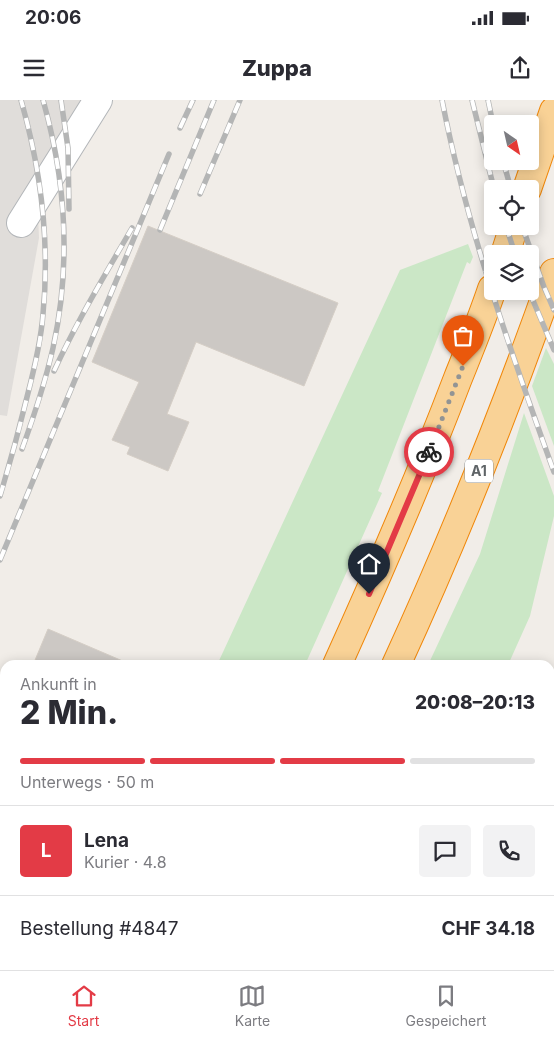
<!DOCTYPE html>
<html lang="de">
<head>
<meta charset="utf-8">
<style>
	:root { --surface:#fff; --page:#f2f2f3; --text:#2b2b33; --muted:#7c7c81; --line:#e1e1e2; --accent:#e33b46 }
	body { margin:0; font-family:Inter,sans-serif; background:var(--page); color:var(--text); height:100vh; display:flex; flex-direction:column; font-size:19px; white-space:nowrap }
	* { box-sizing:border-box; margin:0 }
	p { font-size:16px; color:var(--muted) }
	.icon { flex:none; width:28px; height:28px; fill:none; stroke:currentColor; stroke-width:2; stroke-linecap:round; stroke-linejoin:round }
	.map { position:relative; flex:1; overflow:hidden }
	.panel { position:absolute; left:0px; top:560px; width:555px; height:310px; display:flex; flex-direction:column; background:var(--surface); border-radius:15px 15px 0 0; box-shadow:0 2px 12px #0003 }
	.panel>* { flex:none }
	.needle { width:32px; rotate:146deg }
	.controls { position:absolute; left:484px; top:15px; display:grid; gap:10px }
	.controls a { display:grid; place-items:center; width:55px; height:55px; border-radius:5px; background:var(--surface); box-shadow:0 2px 12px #0003; font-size:25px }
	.pin { position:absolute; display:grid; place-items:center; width:42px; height:42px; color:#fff; margin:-51px -21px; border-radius:50% 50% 50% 0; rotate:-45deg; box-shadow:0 0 5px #0007 }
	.pin .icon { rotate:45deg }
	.courier { position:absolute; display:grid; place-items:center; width:50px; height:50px; margin:-25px; border:4px solid #e33b46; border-radius:50%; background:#fff; color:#222; box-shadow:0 1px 6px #0007 }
	.overview em { font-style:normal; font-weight:800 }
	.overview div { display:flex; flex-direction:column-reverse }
	.overview { display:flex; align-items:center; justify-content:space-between; height:85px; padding:0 20px }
	h1 { font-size:32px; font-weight:800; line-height:38px }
	.bar { display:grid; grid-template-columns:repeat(4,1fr); gap:8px 5px; align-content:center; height:60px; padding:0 20px }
	.bar i { height:6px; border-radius:4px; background:var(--line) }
	.bar .current { background:var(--accent) }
	.bar p { grid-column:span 4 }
	.line { display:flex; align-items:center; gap:12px; padding:0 20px; border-top:1px solid var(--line) }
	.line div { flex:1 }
	.round { display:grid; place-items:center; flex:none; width:52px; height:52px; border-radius:5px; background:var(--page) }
	.status { display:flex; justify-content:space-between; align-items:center; height:35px; padding:0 25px; background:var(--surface); direction:ltr }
	.status svg { height:14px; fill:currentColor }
	header { display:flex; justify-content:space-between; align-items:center; height:65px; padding:0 20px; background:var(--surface); font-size:22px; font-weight:800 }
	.tabs { display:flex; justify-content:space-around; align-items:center; height:70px; border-top:1px solid var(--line); background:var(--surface); font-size:14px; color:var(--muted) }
	.tabs a { display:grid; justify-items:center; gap:2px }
	.tabs .current { color:var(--accent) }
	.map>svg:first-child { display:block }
	.industrial { fill:#e0ddda }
	.green { fill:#cbe7c6 }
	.building { fill:#ccc8c4; stroke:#d5cec6 }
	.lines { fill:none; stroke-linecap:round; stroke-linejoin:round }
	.minor-casing { stroke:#b3b6b9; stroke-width:30 }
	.highway-casing { stroke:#f08709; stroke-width:30 }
	.minor { stroke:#fff; stroke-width:28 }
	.highway { stroke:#f9d296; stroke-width:28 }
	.rail-casing { stroke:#b4b5b5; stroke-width:5.5 }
	.rail { stroke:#fff; stroke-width:4; stroke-dasharray:11; stroke-linecap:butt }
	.done { stroke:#929494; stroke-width:5; stroke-dasharray:0 9 }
	.route { stroke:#e33b46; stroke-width:6 }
	.labels { text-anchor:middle; stroke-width:5; stroke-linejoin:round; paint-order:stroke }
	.shield { fill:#fff; stroke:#8f9295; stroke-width:1 }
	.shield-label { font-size:14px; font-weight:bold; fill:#5f6467 }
</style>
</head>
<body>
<div class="status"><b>20:06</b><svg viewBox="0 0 49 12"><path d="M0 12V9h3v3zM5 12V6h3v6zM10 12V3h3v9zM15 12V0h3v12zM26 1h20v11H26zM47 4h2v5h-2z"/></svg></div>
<header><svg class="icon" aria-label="menu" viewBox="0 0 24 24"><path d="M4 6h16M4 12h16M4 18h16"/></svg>Zuppa<svg class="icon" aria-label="share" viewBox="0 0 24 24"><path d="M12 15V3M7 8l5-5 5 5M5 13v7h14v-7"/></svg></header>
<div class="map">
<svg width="554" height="870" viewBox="0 0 554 870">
	<rect width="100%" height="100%" fill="#f1ede8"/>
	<!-- industrial -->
	<path class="industrial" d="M0,0h111l-73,114 1,24 -32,178 -7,-1z"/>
	<!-- green -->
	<g class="green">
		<path d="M468,144l5,13 -3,7 -3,-2 -89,229 4,2 -77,172h-88l183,-395z"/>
		<path d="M546,248l8,16v82l-22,-60z"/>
		<path d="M524,313l30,83v20l-24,100 -22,49h-80l52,-111z"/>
		<path d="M39,865h97l-3,5h-98z"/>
		<path d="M282,865h74l-3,5h-74z"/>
	</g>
	<!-- building -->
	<g class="building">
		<path d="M148,126l190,77 -34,83 -108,-44 -29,72 22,8 -21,49 -41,-17 3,-7 -18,-7 27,-58 -47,-20z"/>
		<path d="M48,529l84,36h-99z"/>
	</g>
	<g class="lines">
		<!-- minor casing -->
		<g class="minor-casing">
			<g id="minor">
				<path d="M21,123l77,-123"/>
				<path d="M533,865l3,5"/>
			</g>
		</g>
		<!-- highway casing -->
		<g class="highway-casing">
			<g id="highway">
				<path d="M527,89l27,-78"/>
				<path d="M505,154l9,-28"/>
				<path d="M337,565c43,-95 84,-190 121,-287 12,-30 24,-59 34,-89"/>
				<path d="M396,565c59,-128 111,-259 158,-392"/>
				<path d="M173,870l3,-5"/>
				<path d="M236,870l3,-5"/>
			</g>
		</g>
		<!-- minor -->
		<use href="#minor" class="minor"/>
		<!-- highway -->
		<use href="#highway" class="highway"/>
		<!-- rail casing -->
		<g class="rail-casing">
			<g id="rail">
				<path d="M61,0l7,48 1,61"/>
				<path d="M442,0c25,128 68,250 112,372"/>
				<path d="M472,0l22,89"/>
				<path d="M488,0l5,24"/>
				<path d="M180,28l13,-28"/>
				<path d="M503,61l8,28"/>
				<path d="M200,94l40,-94"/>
				<path d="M506,126l9,28"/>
				<path d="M522,126l22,61 10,23"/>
				<path d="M160,130l54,-130"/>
				<path d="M529,191l25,59"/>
				<path d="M54,271c23,-50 51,-96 78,-143"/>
				<path d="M22,349c12,-33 23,-66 31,-101 18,-82 13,-167 -10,-248"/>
				<path d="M0,396c10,-33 19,-66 27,-99 7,-27 14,-55 16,-83 7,-72 -2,-144 -22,-214"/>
				<path d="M0,460l169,-406"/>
			</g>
		</g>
		<!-- rail -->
		<use href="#rail" class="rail"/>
	</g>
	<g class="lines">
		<!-- done -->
		<path class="done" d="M429,352l34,-86"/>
		<!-- route -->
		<path class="route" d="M369,494l60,-142"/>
	</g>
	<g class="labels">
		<!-- shield labels -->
		<rect class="shield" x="465" y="359.5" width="28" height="23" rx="4"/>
		<g class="shield-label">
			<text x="479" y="376">A1</text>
		</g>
	</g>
</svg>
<div class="controls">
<a><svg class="needle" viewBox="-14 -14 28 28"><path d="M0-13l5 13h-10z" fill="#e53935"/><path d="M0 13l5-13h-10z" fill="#7c7c81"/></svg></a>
<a><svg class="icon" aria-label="locate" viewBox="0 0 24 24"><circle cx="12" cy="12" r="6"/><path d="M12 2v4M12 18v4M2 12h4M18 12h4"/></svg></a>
<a><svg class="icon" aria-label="layers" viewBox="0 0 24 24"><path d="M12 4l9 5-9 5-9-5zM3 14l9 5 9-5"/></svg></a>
</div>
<div class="pin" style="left:463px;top:266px;background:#ea580c"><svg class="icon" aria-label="bag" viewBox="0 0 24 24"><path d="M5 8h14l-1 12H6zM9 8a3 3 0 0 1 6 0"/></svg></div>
<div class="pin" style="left:369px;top:494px;background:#1f2937"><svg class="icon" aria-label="home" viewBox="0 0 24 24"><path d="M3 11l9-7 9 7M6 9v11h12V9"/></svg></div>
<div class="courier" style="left:429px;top:352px"><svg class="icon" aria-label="bike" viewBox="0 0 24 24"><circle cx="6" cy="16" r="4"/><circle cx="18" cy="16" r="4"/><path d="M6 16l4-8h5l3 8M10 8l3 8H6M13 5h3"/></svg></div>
<section class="panel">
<div class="overview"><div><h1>2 Min.</h1><p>Ankunft in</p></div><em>20:08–20:13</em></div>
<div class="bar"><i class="current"></i><i class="current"></i><i class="current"></i><i></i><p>Unterwegs · 50 m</p></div>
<div class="line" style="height:90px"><b class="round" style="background:var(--accent);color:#fff">L</b><div><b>Lena</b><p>Kurier · 4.8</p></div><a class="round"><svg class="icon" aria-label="chat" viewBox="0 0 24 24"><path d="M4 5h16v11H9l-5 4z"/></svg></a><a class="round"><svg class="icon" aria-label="phone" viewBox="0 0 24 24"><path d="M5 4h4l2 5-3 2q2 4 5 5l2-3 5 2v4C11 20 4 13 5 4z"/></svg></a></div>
<div class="line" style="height:65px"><div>Bestellung #4847</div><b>CHF 34.18</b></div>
</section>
</div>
<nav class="tabs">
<a class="current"><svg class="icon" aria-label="home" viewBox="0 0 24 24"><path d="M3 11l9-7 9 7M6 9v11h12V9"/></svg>Start</a>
<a><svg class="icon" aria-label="map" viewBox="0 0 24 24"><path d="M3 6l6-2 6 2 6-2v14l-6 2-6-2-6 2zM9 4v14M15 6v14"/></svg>Karte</a>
<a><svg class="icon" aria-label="saved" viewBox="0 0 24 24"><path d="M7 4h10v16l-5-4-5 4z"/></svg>Gespeichert</a>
</nav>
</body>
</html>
